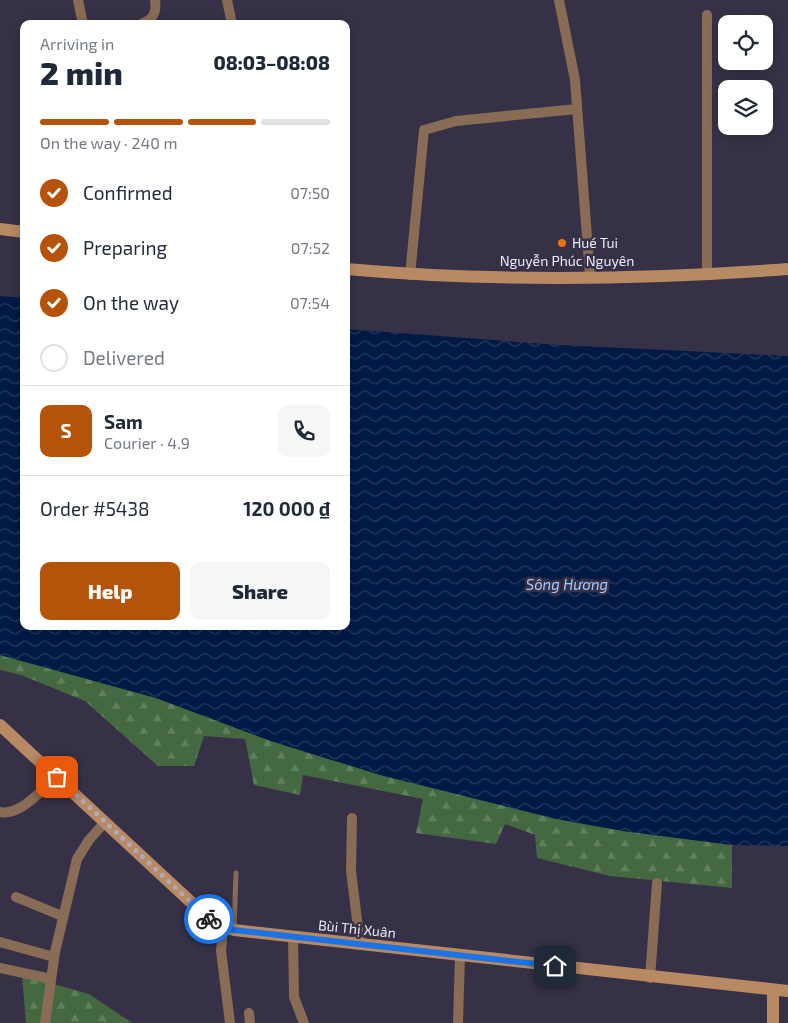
<!DOCTYPE html>
<html lang="en">
<head>
<meta charset="utf-8">
<style>
	:root { --surface:#fff; --page:#f6f6f7; --text:#1f2937; --muted:#747a83; --line:#e0e1e3; --accent:#b45309 }
	body { margin:0; font-family:"Exo 2",sans-serif; background:var(--page); color:var(--text); height:100vh; display:flex; flex-direction:column; font-size:19px; white-space:nowrap }
	* { box-sizing:border-box; margin:0 }
	p { font-size:16px; color:var(--muted) }
	.icon { flex:none; width:28px; height:28px; fill:none; stroke:currentColor; stroke-width:2; stroke-linecap:round; stroke-linejoin:round }
	.map { position:relative; flex:1; overflow:hidden }
	.panel { position:absolute; left:20px; top:20px; width:330px; height:610px; display:flex; flex-direction:column; background:var(--surface); border-radius:10px; box-shadow:0 2px 12px #0003 }
	.panel>* { flex:none }
	.tools { position:absolute; left:718px; top:15px; display:grid; gap:10px }
	.tools a { display:grid; place-items:center; width:55px; height:55px; border-radius:10px; background:var(--surface); box-shadow:0 2px 12px #0003; font-size:25px }
	.pin { position:absolute; display:grid; place-items:center; width:42px; height:42px; color:#fff; margin:-21px; border-radius:10px; box-shadow:0 2px 8px #0006 }
	.courier { position:absolute; display:grid; place-items:center; width:50px; height:50px; margin:-25px; border:4px solid #1a73e8; border-radius:50%; background:#fff; color:#222; box-shadow:0 1px 6px #0007 }
	.overview em { font-style:normal; font-weight:800 }
	.overview div { display:flex; flex-direction:column-reverse }
	.overview { display:flex; align-items:center; justify-content:space-between; height:85px; padding:0 20px }
	h1 { font-size:32px; font-weight:800; line-height:38px }
	.bar { display:grid; grid-template-columns:repeat(4,1fr); gap:8px 5px; align-content:center; height:60px; padding:0 20px }
	.bar i { height:6px; border-radius:4px; background:var(--line) }
	.bar .current { background:var(--accent) }
	.bar p { grid-column:span 4 }
	.line { display:flex; align-items:center; gap:12px; padding:0 20px; border-top:1px solid var(--line) }
	.line div { flex:1 }
	.round { display:grid; place-items:center; flex:none; width:52px; height:52px; border-radius:10px; background:var(--page) }
	ol { padding:0 20px; list-style:none }
	li { display:flex; align-items:center; gap:15px; height:55px }
	li p { margin-inline-start:auto }
	li .icon { padding:5px; border-radius:50%; background:var(--accent); color:#fff; stroke-width:4 }
	li:last-child { color:var(--muted) }
	li i { width:28px; height:28px; border:2px solid var(--line); border-radius:50% }
	.primary-button { display:flex; gap:10px; margin-top:auto; padding:10px 20px }
	.primary-button a { flex:1; height:58px; border-radius:10px; background:var(--accent); color:#fff; font-size:20px; font-weight:800; line-height:58px; text-align:center }
	.primary-button a+a { background:var(--page); color:var(--text) }
	.map>svg:first-child { display:block }
	.forest { fill:url(#forest-firs) }
	.water { fill:url(#water-waves) }
	.lines { fill:none; stroke-linecap:round; stroke-linejoin:round }
	.lane { stroke:#896c55; stroke-width:5 }
	.street { stroke:#896c55; stroke-width:10 }
	.secondary { stroke:#b88a64; stroke-width:12 }
	.done { stroke:#ada9ba; stroke-width:5; stroke-dasharray:0 9 }
	.route { stroke:#1a73e8; stroke-width:6 }
	.food-dot { fill:#e8710a; stroke:#373147; stroke-width:2 }
	.labels { text-anchor:middle; stroke-width:5; stroke-linejoin:round; paint-order:stroke }
	.poi-label { font-size:14px; fill:#edeaf8; stroke:#373147; text-anchor:start }
	.street-label { font-size:14px; fill:#edeaf8; stroke:#373147 }
	.water-label { font-size:15px; font-style:italic; fill:#a2c6fc; stroke:#373147 }
</style>
</head>
<body>
<div class="map">
<svg width="788" height="1023" viewBox="0 0 788 1023">
	<defs>
		<pattern id="forest-firs" width="22" height="20" patternUnits="userSpaceOnUse" patternTransform="scale(1.25)"><rect width="22" height="20" fill="#446941"/><path d="M5 1l3.5 6h-7zM16 11l3.5 6h-7z" fill="#5f7f5d"/></pattern>
		<pattern id="water-waves" width="16" height="10" patternUnits="userSpaceOnUse" patternTransform="scale(1.25)"><rect width="16" height="10" fill="#001945"/><path d="M0 5q4-4 8 0t8 0" fill="none" stroke="#263b61"/></pattern>
	</defs>
	<rect width="100%" height="100%" fill="#373147"/>
	<!-- forest -->
	<g class="forest">
		<path d="M0,655l156,43 115,43 53,17 299,73 109,14v43l-122,-12 -73,-18 -2,-23 -30,-11 -9,20 -80,-11 7,-34 -120,-24 -3,20 -46,-10 -9,-46 -41,-3 -10,30h-36l-73,-65 -64,-26 -21,-5z"/>
		<path d="M22,975l67,19 43,29h-106z"/>
	</g>
	<!-- water -->
	<path class="water" d="M0,296l24,2v328h322v-297l213,16 229,11v490l-56,-1 -109,-14 -67,-12 -176,-44 -109,-34 -115,-43 -156,-43z"/>
	<g class="lines">
		<!-- lane -->
		<path class="lane" d="M234,930l2,-57"/>
		<!-- street -->
		<g class="street">
			<path d="M78,0l5,24"/>
			<path d="M227,0l5,24"/>
			<path d="M559,0l16,80 15,196"/>
			<path d="M141,24c12,-4 16,-11 14,-24"/>
			<path d="M410,275l14,-145 32,-9 121,-12"/>
			<path d="M707,275v-260"/>
			<path d="M0,812c21,4 42,-23 57,-35"/>
			<path d="M352,818l-1,53 9,73"/>
			<path d="M16,897l46,19"/>
			<path d="M223,927l-2,24 9,72"/>
			<path d="M293,937l1,60 10,26"/>
			<path d="M0,942l54,15"/>
			<path d="M0,968l51,11"/>
			<path d="M650,978l7,-95"/>
			<path d="M249,1013l1,10"/>
			<path d="M45,1023l10,-71 22,-93 12,-19 16,-18"/>
			<path d="M458,1023l2,-68"/>
		</g>
		<!-- secondary -->
		<g class="secondary">
			<path d="M0,229l24,3"/>
			<path d="M346,269c146,13 296,11 442,0"/>
			<path d="M0,725l207,192 16,10 11,3 554,61"/>
			<path d="M773,990v33"/>
		</g>
	</g>
	<g class="lines">
		<!-- done -->
		<path class="done" d="M57,777l152,142"/>
		<!-- route -->
		<path class="route" d="M209,919l14,8 11,3 321,36"/>
	</g>
	<!-- markers -->
	<circle class="food-dot" cx="562" cy="243" r="5"/>
	<g class="labels">
		<!-- poi labels -->
		<g class="poi-label">
			<text x="572" y="248">Hué Tui</text>
		</g>
		<!-- street labels -->
		<g class="street-label">
			<text x="567" y="266">Nguyễn Phúc Nguyên</text>
			<text transform="translate(357 929) rotate(6)" y="5">Bùi Thị Xuân</text>
		</g>
		<!-- water labels -->
		<g class="water-label">
			<text x="567" y="590">Sông Hương</text>
		</g>
	</g>
</svg>
<div class="tools">
<a><svg class="icon" aria-label="locate" viewBox="0 0 24 24"><circle cx="12" cy="12" r="6"/><path d="M12 2v4M12 18v4M2 12h4M18 12h4"/></svg></a>
<a><svg class="icon" aria-label="layers" viewBox="0 0 24 24"><path d="M12 4l9 5-9 5-9-5zM3 14l9 5 9-5"/></svg></a>
</div>
<div class="pin" style="left:57px;top:777px;background:#ea580c"><svg class="icon" aria-label="bag" viewBox="0 0 24 24"><path d="M5 8h14l-1 12H6zM9 8a3 3 0 0 1 6 0"/></svg></div>
<div class="pin" style="left:555px;top:966px;background:#1f2937"><svg class="icon" aria-label="home" viewBox="0 0 24 24"><path d="M3 11l9-7 9 7M6 9v11h12V9"/></svg></div>
<div class="courier" style="left:209px;top:919px"><svg class="icon" aria-label="bike" viewBox="0 0 24 24"><circle cx="6" cy="16" r="4"/><circle cx="18" cy="16" r="4"/><path d="M6 16l4-8h5l3 8M10 8l3 8H6M13 5h3"/></svg></div>
<section class="panel">
<div class="overview"><div><h1>2 min</h1><p>Arriving in</p></div><em>08:03–08:08</em></div>
<div class="bar"><i class="current"></i><i class="current"></i><i class="current"></i><i></i><p>On the way · 240 m</p></div>
<ol>
<li><svg class="icon" aria-label="check" viewBox="0 0 24 24"><path d="M5 12l5 5 9-10"/></svg>Confirmed<p>07:50</p></li>
<li><svg class="icon" aria-label="check" viewBox="0 0 24 24"><path d="M5 12l5 5 9-10"/></svg>Preparing<p>07:52</p></li>
<li><svg class="icon" aria-label="check" viewBox="0 0 24 24"><path d="M5 12l5 5 9-10"/></svg>On the way<p>07:54</p></li>
<li><i></i>Delivered</li>
</ol>
<div class="line" style="height:90px"><b class="round" style="background:var(--accent);color:#fff">S</b><div><b>Sam</b><p>Courier · 4.9</p></div><a class="round"><svg class="icon" aria-label="phone" viewBox="0 0 24 24"><path d="M5 4h4l2 5-3 2q2 4 5 5l2-3 5 2v4C11 20 4 13 5 4z"/></svg></a></div>
<div class="line" style="height:65px"><div>Order #5438</div><b>120 000 ₫</b></div>
<div class="primary-button"><a>Help</a><a>Share</a></div>
</section>
</div>
</body>
</html>
